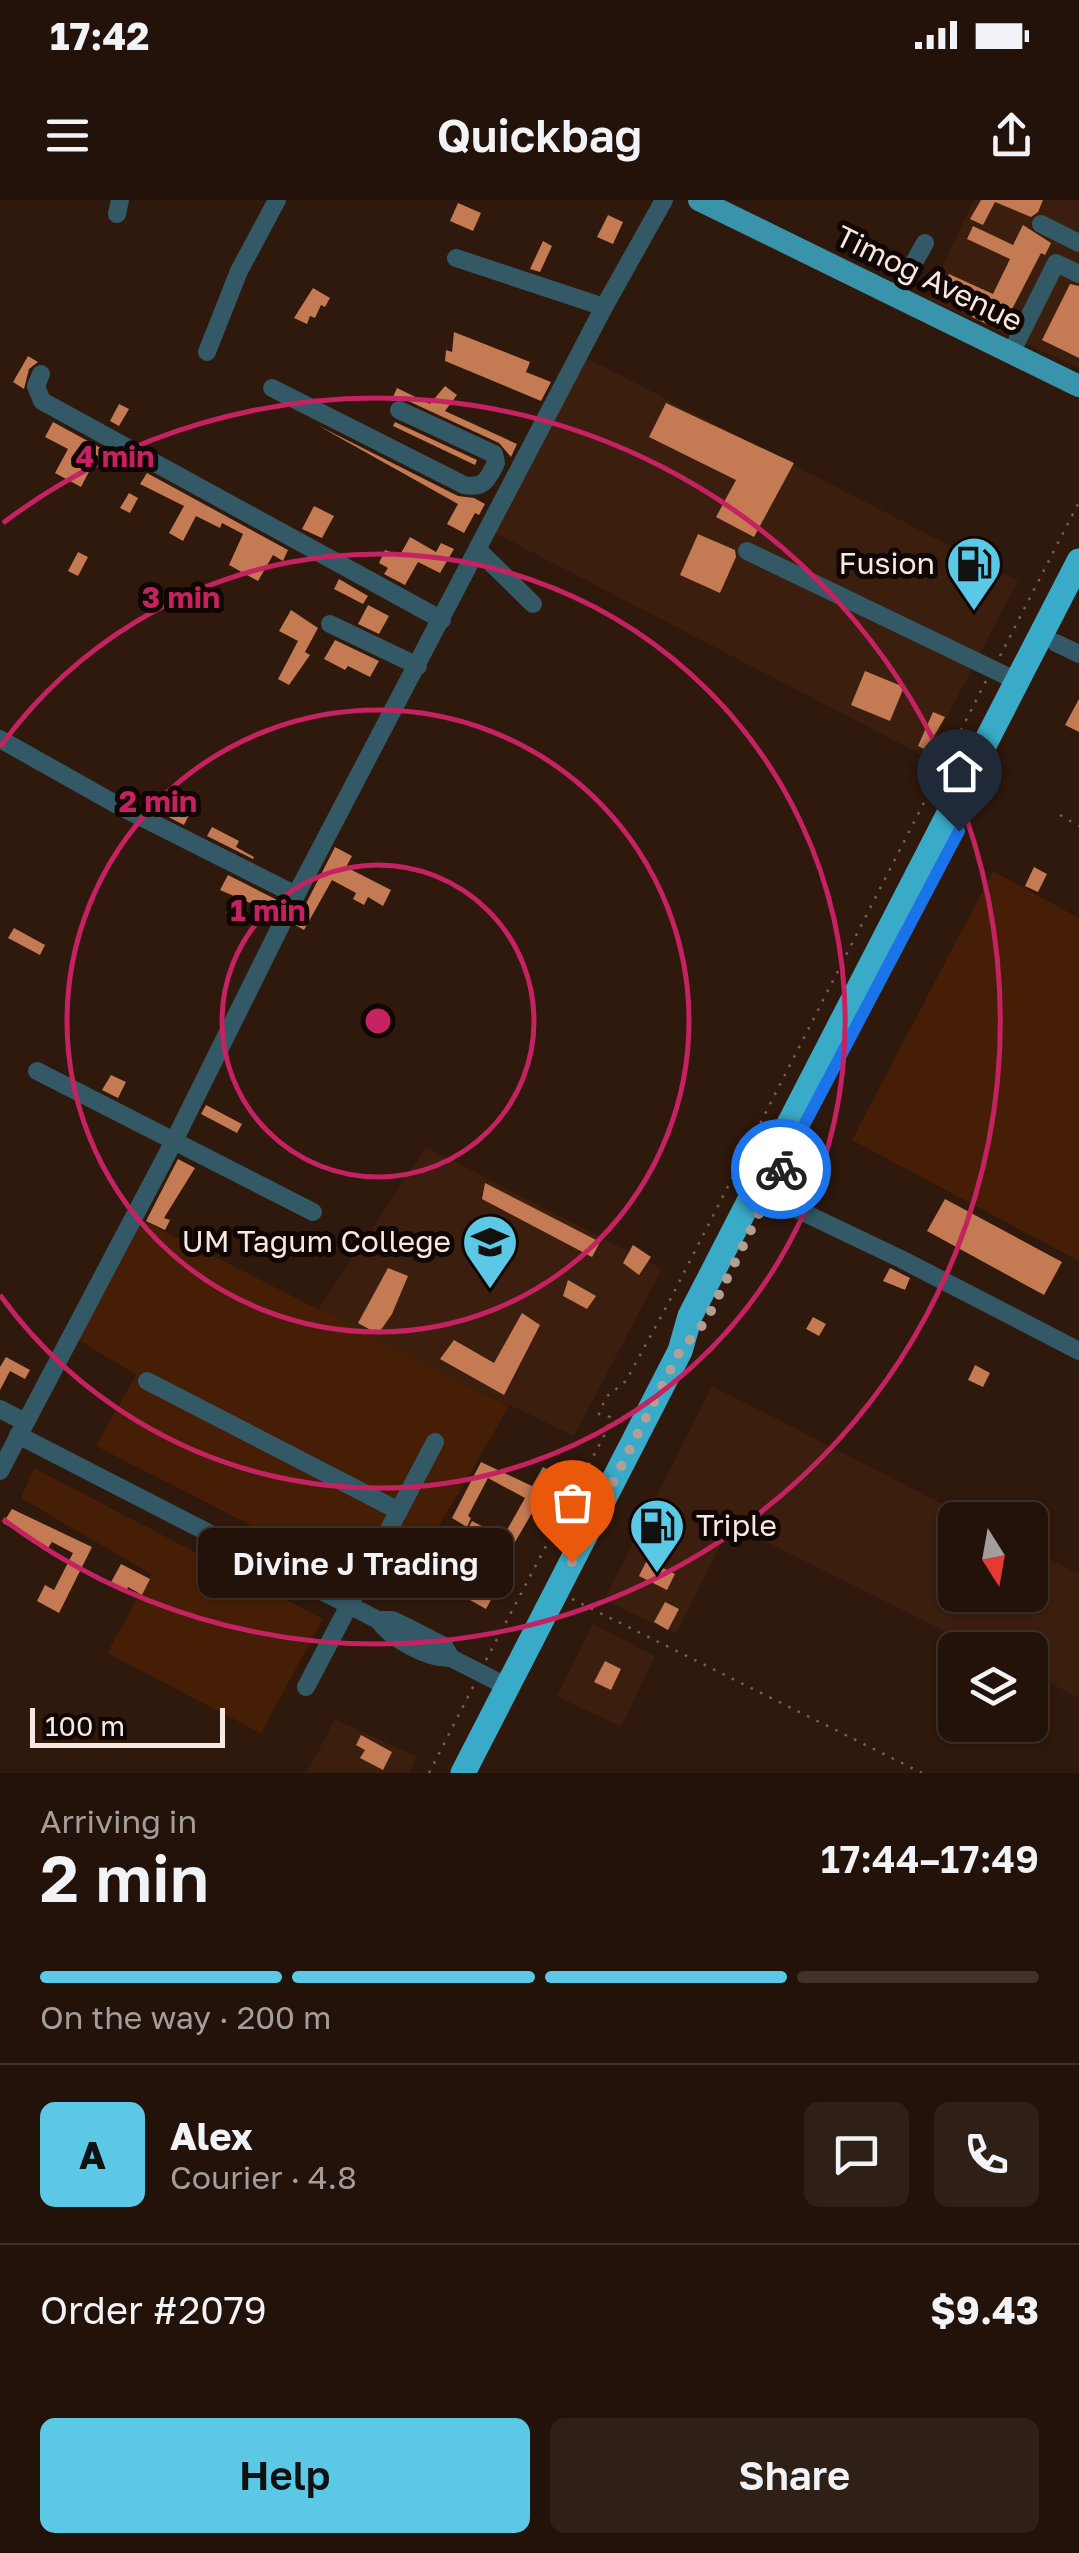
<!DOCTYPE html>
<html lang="en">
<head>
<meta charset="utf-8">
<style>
	:root { --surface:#231209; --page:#2f2017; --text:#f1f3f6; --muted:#a39e9c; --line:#40322a; --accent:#5bc8e6 }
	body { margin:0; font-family:"Golos Text",sans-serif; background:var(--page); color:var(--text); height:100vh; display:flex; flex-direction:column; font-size:38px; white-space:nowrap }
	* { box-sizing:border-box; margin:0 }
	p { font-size:32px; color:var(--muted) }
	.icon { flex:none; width:55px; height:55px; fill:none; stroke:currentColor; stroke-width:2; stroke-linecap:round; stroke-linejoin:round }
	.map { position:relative; height:1573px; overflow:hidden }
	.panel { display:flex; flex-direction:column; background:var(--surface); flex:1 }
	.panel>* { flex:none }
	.needle { width:65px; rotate:169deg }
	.tools { position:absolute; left:938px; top:1302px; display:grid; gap:20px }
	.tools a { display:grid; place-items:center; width:110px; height:110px; border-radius:15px; background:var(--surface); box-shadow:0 2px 8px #0004,0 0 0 2px var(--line); font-size:50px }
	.scale { position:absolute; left:30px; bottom:25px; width:195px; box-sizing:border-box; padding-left:10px; border:5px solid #f8e8e0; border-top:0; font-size:28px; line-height:35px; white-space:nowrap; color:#f8e8e0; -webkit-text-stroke:8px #100603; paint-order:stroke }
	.pin { position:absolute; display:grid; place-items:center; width:85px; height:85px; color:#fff; margin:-102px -42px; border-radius:50% 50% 50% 0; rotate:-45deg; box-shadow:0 0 10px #0007 }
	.pin .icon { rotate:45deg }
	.courier { position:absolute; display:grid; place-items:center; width:100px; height:100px; margin:-50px; border:8px solid #1a73e8; border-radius:50%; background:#fff; color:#222; box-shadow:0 2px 12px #0007 }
	.bubble { position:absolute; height:70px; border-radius:15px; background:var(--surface); box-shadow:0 2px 8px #0004,0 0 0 2px var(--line); font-size:32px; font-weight:600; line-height:70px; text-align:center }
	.head em { font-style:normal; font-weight:600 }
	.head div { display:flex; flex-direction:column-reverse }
	.head { display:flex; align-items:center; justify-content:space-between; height:170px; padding:0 40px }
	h1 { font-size:65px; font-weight:600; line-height:75px }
	.bar { display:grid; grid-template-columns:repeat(4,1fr); gap:15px 10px; align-content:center; height:120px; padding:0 40px }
	.bar i { height:12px; border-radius:8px; background:var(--line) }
	.bar .current { background:var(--accent) }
	.bar p { grid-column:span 4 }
	.line { display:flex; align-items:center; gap:25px; padding:0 40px; border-top:2px solid var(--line) }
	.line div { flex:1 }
	.round { display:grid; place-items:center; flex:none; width:105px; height:105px; border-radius:15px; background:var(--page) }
	.cta { display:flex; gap:20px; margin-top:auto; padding:20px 40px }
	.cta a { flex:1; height:115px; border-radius:15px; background:var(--accent); color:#111; font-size:40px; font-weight:600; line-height:115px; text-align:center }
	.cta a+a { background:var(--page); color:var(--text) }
	.status { display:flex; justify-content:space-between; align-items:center; height:70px; padding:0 50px; background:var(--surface); direction:ltr }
	.status svg { height:28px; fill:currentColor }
	header { display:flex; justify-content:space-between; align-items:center; height:130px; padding:0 40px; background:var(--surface); font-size:45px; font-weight:600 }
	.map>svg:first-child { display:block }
	.built { fill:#3b1e0e }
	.green { fill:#461e06 }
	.building { fill:#c47a52 }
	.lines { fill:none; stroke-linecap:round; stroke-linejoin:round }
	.path { stroke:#766257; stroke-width:2.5; stroke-dasharray:2.5 8; stroke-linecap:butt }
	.minor { stroke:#325965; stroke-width:18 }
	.major { stroke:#3993ab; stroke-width:22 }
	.highway { stroke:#39aac7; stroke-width:25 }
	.done { stroke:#b29f96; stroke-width:10; stroke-dasharray:0 18 }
	.route { stroke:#1a73e8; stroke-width:12 }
	.ring { fill:none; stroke:#c52262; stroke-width:5 }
	.labels { text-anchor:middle; stroke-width:10; stroke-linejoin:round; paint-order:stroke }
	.street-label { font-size:30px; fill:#f8e8e0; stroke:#100603 }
	.poi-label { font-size:30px; fill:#f8e8e0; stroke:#100603; text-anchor:end }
	.centre { fill:#c52262; stroke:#100603; stroke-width:5 }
	.ring-label { font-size:30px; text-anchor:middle; font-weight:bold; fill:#c52262; stroke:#100603; stroke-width:10; stroke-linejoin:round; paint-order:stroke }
</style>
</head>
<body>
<div class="status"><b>17:42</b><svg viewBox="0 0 49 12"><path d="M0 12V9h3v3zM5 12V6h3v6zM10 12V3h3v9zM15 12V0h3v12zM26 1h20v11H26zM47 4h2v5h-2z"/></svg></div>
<header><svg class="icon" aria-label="menu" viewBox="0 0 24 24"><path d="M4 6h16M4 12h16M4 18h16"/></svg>Quickbag<svg class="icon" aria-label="share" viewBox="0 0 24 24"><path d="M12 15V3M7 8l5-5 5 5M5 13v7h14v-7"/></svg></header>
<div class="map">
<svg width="1079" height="1573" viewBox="0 0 1079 1573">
	<rect width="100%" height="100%" fill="#2f180c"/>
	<!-- built -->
	<g class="built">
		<path d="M974,0h105v168l-152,-69z"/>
		<path d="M587,158l431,223 -92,176 -431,-224z"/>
		<path d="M426,947l236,122 -88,167 -258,-124z"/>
		<path d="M712,1186l262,134h-19v75h75v-46l49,25v124l-49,-25v-23h-47l-252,-126 -55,110 -72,-34z"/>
		<path d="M593,1424l62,32 -34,71 -64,-31z"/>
		<path d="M335,1519l82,38 -8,16h-102z"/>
	</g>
	<!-- green -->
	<g class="green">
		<path d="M993,671l86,47v343l-227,-121z"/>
		<path d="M140,1019l369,187 -95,163 -47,-14 -13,23 -258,-132 40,-71 -58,-36z"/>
		<path d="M34,1268l289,151 -62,114 -154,-80 44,-79 -130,-76z"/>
	</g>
	<!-- building -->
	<g class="building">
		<path d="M981,0h62l-5,12 -7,5 -36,-15 -12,23 -13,-6z"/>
		<path d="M458,3l23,10 -8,18 -23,-10z"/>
		<path d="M608,15l15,7 -10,22 -16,-7z"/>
		<path d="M1023,25l28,18 -6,12 -4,-2 -31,60 -11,-6 -10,18 -17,-8 8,-13 -37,-18 6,-12 44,20 17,-35 -43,-20 6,-13 40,19z"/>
		<path d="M543,41l9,5 -12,26 -10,-3z"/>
		<path d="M1070,84l9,2v72l-37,-18z"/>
		<path d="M313,88l17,10 -5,9 -4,-2 -6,13 -5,-2 -3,8 -13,-6z"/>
		<path d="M454,132l76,30 -4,10 25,10 -10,19 -96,-40 1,-11 6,2z"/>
		<path d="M28,156l10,6 -9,7 -5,20 -11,-7z"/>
		<path d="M445,186l12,9 -12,16 72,33 -6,13 -12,-14 -95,-44 -13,2 6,-13 33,16z"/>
		<path d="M666,203l128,60 -40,74 -38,-20 20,-37 -87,-43z"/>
		<path d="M119,204l10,5 -10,17 -9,-5z"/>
		<path d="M53,222l66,36 -7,13 -18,-9 -13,25 -26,-14 13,-24 -23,-12z"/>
		<path d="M395,222l82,38 -2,5 -82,-39z"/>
		<path d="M317,225l141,71 16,2 11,6 -6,11 -4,-2 -11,20 -17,-9 11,-20z"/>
		<path d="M147,273l141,77 -5,11 -10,-6 -15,26 -29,-16 14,-31 -21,-11 -2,5 -24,-12 -13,25 -14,-8 15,-27 -44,-22z"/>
		<path d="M129,293l9,5 -8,15 -10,-5z"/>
		<path d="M314,306l20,10 -12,22 -20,-9z"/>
		<path d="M698,334l37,16 1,7 -16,36 -40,-18z"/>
		<path d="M410,337l26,15 5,-9 13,6 -14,24 -22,-11 -13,23 -21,-11 4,-6 -9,-5 6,-13 15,5z"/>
		<path d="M78,352l10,5 -10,19 -10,-5z"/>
		<path d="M339,379l29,17 -5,8 -29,-15z"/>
		<path d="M368,405l21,11 -10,18 -21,-10z"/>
		<path d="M291,410l27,18 -13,24 5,3 -21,30 -11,-6 20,-38 -19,-10z"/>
		<path d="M335,440l44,21 -9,16 -22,-11 -3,4 -21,-11z"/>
		<path d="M865,471l39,16 -14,34 -39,-16z"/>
		<path d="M1079,499v33l-14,-7z"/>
		<path d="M933,512l12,5 -19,33 -8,-4z"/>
		<path d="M155,596l34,19 -5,10 -35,-18z"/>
		<path d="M212,627l27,14 -3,6 18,10 -1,2 -46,-23z"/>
		<path d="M335,647l17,9 -6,11 45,23 -8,16 -15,-9 -4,8 -11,-6 3,-6 -24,-13 -28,50 -9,-5z"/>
		<path d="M1034,667l13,7 -9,18 -13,-6z"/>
		<path d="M228,675l51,26 -6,12 -53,-23z"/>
		<path d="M14,728l31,17 -5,10 -32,-17z"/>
		<path d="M111,875l15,7 -8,16 -16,-8z"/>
		<path d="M206,905l36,19 -5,9 -36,-19z"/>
		<path d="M178,959l17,9 -31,50 6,2 -5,10 -19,-9z"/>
		<path d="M485,983l115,59 -8,15 -110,-58z"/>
		<path d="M945,999l117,63 -18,33 -117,-64z"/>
		<path d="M633,1045l18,12 -12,18 -16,-12z"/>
		<path d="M388,1068l20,8 -16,38 -14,20 -20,-11z"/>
		<path d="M890,1068l20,10 -5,12 -22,-9z"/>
		<path d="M568,1080l28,16 -9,13 -24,-13z"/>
		<path d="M522,1113l18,12 -36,70 -64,-36 14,-19 40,23z"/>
		<path d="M813,1117l13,7 -7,12 -13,-7z"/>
		<path d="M6,1157l24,13 -5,9 -15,-8 -10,19v-23z"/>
		<path d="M975,1165l15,8 -7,14 -15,-7z"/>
		<path d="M481,1262l51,24 11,-19 12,6 -52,90 6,4 -23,42 -16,-9 8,-14 -18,-9 6,-12 10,5 13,-23 -24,-13 7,-13 31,16 22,-39 -37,-20 -20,38 3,2 -4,9 -15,-9z"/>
		<path d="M12,1309l80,38 -33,66 -22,-12 8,-16 9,5 19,-37 -21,-11 -4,6 -45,-25z"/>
		<path d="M647,1360l28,14 -8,16 -28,-14z"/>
		<path d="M121,1364l29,15 -8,16 -14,-8 -2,5 -16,-8z"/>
		<path d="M386,1371l12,7 -6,12 -13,-6z"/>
		<path d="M665,1402l14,7 -11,21 -14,-8z"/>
		<path d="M605,1461l16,8 -10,21 -17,-8z"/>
		<path d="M361,1535l31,17 -9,18 -23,-12 5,-8 -9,-5z"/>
	</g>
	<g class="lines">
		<!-- path -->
		<g class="path">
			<path d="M1000,456l79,-154"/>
			<path d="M1060,615l19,11"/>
			<path d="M572,1399l350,174"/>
			<path d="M486,1460l119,-226 5,-17 -11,-3 7,-17 20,-16 44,-81 316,-619"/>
			<path d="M429,1573l45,-88"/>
		</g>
		<!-- minor -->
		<g class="minor">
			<path d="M117,14l3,-14"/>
			<path d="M1041,24l38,19"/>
			<path d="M456,58l148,49"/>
			<path d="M895,96l30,-53"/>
			<path d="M207,152l32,-81 38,-71"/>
			<path d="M1011,153l45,-90 23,11"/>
			<path d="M41,174l-5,12 6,15 400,219"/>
			<path d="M272,188l192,97c20,4 24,-6 32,-22l-2,-9 -95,-44"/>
			<path d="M478,350l55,54"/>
			<path d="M747,351l272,131"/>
			<path d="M330,424l88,42"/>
			<path d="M1056,443l23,11"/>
			<path d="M0,539l119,67 177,89"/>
			<path d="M37,871l276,141"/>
			<path d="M767,995l136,65 176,91"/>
			<path d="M147,1181l252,130"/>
			<path d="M0,1209l25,13"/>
			<path d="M18,1235l360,185c13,19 50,39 73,38"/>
			<path d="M0,1271l174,-330 122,-246 308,-588 60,-107"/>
			<path d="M378,1420h14l19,9 33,17 7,12 57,29"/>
			<path d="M306,1487l129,-245"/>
		</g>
		<!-- major -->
		<path class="major" d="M699,0l380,186"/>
		<!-- highway -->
		<path class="highway" d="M463,1573l217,-422 10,-35 389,-755"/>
	</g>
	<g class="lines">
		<!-- done -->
		<path class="done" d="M572,1362l108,-211 26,-30 75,-152"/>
		<!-- route -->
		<path class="route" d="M781,969l178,-338"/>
	</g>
	<!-- distance rings -->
	<g class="ring">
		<circle cx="378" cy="821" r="156"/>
		<circle cx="378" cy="821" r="311"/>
		<path d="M0 547A467 467 0 1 1 0 1095"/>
		<path d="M3 323A623 623 0 1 1 3 1319"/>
	</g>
	<!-- icons -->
	<defs>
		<g id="fuel-pin" transform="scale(2.875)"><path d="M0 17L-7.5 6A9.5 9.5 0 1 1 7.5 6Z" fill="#5bc8e6" stroke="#100603"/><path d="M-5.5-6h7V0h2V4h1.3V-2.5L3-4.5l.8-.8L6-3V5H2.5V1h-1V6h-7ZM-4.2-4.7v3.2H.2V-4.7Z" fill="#111"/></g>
		<g id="university-pin" transform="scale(2.875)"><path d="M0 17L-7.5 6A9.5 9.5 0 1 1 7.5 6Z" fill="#5bc8e6" stroke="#100603"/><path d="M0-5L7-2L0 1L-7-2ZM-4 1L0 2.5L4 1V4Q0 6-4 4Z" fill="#111"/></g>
	</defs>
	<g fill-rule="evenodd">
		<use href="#fuel-pin" x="974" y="364"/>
		<use href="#university-pin" x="490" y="1042"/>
		<use href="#fuel-pin" x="657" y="1326"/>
	</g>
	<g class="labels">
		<!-- street labels -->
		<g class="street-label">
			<text transform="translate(929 79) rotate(26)" y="10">Timog Avenue</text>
		</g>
		<!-- poi labels -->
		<g class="poi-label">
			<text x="935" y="374">Fusion</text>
			<text x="451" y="1052">UM Tagum College</text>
			<text x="696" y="1336" text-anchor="start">Triple</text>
		</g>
	</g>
	<circle cx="378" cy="821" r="15" class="centre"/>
	<g class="ring-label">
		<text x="115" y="267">4 min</text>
		<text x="181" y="408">3 min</text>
		<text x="158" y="612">2 min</text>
		<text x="268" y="721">1 min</text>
	</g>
</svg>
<div class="tools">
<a><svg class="needle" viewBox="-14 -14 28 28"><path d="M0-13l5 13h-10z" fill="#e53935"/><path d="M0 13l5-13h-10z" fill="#a39e9c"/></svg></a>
<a><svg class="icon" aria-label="layers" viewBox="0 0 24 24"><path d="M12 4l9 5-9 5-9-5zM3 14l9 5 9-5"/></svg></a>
</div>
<div class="scale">100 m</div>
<div class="pin" style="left:572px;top:1362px;background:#ea580c"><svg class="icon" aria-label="bag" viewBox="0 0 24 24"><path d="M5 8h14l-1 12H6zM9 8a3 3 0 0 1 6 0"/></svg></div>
<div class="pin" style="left:959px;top:631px;background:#1f2937"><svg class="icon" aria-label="home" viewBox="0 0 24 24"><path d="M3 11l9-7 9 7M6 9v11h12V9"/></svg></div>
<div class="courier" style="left:781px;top:969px"><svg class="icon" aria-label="bike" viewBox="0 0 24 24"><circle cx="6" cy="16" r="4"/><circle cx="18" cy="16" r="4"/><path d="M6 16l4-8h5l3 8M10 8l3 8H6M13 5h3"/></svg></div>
<div class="bubble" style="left:198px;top:1328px;width:315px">Divine J Trading</div>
</div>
<section class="panel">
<div class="head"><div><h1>2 min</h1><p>Arriving in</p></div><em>17:44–17:49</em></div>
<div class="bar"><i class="current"></i><i class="current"></i><i class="current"></i><i></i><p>On the way · 200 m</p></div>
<div class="line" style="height:180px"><b class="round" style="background:var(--accent);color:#111">A</b><div><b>Alex</b><p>Courier · 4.8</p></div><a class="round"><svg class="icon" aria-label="chat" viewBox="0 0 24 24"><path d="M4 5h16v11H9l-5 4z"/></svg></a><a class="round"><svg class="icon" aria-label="phone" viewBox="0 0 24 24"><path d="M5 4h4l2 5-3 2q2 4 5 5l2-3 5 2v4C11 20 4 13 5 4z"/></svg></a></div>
<div class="line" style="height:130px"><div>Order #2079</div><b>$9.43</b></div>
<div class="cta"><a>Help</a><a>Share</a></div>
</section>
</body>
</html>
